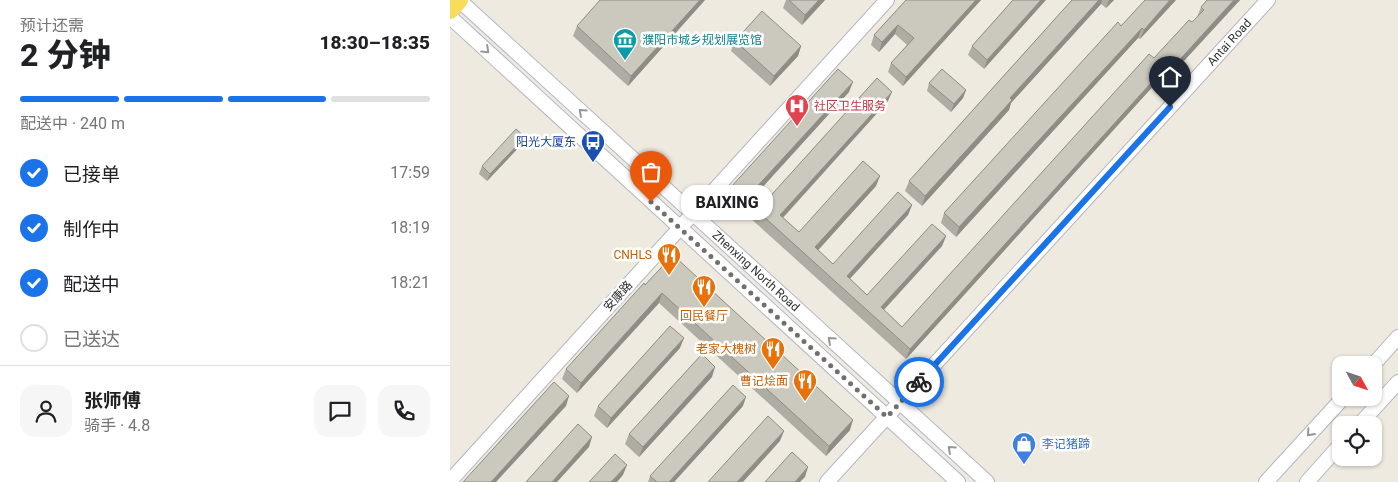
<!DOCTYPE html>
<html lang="zh">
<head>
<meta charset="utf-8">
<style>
	:root { --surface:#fff; --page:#f6f6f6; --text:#202124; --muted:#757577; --line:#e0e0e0; --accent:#1a73e8 }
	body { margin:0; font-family:Roboto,"Noto Sans SC",sans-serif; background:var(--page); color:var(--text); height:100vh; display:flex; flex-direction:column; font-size:19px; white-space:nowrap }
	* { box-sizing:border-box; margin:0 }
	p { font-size:16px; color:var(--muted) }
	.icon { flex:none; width:28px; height:28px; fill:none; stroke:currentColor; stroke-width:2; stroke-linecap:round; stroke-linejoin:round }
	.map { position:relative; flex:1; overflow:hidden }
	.panel { display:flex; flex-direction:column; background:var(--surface); width:450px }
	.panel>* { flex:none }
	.needle { width:32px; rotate:130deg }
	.fabs { position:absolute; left:882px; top:356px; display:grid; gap:10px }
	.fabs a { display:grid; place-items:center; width:50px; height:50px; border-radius:10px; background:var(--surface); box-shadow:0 1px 4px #0004; font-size:25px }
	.pin { position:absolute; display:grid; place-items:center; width:42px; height:42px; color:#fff; margin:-51px -21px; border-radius:50% 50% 50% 0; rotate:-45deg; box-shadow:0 0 5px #0007 }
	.pin .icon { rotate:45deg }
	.courier { position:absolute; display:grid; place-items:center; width:50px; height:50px; margin:-25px; border:4px solid #1a73e8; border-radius:50%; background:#fff; color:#222; box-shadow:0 1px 6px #0007 }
	.bubble { position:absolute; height:35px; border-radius:15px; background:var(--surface); box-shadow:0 1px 4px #0004; font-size:16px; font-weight:800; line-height:35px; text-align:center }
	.headline em { font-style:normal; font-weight:800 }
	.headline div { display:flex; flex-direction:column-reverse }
	.headline { display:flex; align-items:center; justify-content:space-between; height:85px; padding:0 20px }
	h1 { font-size:32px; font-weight:800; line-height:38px }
	.bar { display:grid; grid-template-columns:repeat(4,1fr); gap:8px 5px; align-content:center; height:60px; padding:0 20px }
	.bar i { height:6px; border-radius:4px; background:var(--line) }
	.bar .on { background:var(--accent) }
	.bar p { grid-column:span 4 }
	.line { display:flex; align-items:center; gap:12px; padding:0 20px; border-top:1px solid var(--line) }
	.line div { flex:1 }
	.round { display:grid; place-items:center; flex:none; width:52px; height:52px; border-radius:15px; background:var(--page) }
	ol { padding:0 20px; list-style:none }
	li { display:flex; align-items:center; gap:15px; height:55px }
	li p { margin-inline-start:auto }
	li .icon { padding:5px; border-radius:50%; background:var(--accent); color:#fff; stroke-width:4 }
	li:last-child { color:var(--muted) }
	li i { width:28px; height:28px; border:2px solid var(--line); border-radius:50% }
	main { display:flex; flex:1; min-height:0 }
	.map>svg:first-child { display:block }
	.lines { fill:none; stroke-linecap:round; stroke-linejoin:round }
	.minor-casing { stroke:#b4b5c1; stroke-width:16 }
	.major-casing { stroke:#c9c9c9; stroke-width:20 }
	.minor { stroke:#fff; stroke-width:14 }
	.major { stroke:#f8dd5c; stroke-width:18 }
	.wall { fill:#afaca3 }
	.shaded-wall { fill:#8e8c85 }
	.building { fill:#cbc8be; stroke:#8e8c85 }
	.oneway { stroke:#969696 }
	.done { stroke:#72706c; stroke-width:5; stroke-dasharray:0 9 }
	.route { stroke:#1a73e8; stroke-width:6 }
	.labels { text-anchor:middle; stroke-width:5; stroke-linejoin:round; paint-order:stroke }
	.culture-label { font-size:12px; fill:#0d838f; stroke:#fff; text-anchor:start }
	.street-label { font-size:12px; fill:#2e2e2e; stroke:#fff }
	.health-label { font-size:12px; fill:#be3a42; stroke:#fff; text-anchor:start }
	.transit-label { font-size:12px; fill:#164399; stroke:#fff; text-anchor:end }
	.food-label { font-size:12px; fill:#c56008; stroke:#fff; text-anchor:end }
	.shop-label { font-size:12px; fill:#366cbe; stroke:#fff; text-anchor:start }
</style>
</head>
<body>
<main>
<section class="panel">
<div class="headline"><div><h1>2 分钟</h1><p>预计还需</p></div><em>18:30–18:35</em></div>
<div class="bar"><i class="on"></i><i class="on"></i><i class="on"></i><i></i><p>配送中 · 240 m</p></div>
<ol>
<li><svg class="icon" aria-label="check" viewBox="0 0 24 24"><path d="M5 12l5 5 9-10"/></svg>已接单<p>17:59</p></li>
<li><svg class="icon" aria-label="check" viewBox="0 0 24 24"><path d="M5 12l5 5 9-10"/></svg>制作中<p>18:19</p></li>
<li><svg class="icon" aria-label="check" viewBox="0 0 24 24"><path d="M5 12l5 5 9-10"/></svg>配送中<p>18:21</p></li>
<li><i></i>已送达</li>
</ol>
<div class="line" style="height:90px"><a class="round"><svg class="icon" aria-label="person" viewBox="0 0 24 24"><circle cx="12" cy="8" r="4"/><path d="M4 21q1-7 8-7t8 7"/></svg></a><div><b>张师傅</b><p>骑手 · 4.8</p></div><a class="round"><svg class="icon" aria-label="chat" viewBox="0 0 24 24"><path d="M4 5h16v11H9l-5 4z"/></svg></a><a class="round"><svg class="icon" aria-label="phone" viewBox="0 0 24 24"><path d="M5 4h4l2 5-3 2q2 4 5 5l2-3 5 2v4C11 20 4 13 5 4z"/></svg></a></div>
</section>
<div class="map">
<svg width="948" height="482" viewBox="0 0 948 482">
	<rect width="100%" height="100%" fill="#efeae0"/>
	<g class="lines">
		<!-- minor casing -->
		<g class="minor-casing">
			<g id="minor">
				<path id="s1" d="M9,0l528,482"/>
				<path d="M0,17l508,465"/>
				<path d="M923,365l25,-28"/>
				<path d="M909,425l39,-43"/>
				<path d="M0,481l437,-481"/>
				<path id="s2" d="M377,482l441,-482"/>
				<path d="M816,482l77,-84"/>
				<path d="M857,482l34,-38"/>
			</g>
		</g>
		<!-- major casing -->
		<g class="major-casing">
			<path id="major" d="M0,10l9,-10"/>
		</g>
		<!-- minor -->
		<use href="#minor" class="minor"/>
		<!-- major -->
		<use href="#major" class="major"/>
	</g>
	<!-- wall -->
	<g class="wall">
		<path d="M255,0l-77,86 -55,-50 4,-10z"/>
		<path d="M336,0h39l-23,25 -19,-17z"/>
		<path d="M456,0h75l-78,86 -15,-14 3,-9 16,-18 -12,-11 -16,18 -8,-7 3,-10z"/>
		<path d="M563,0l-29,69 -16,-14 4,-9z"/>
		<path d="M622,0h42l-8,8 -5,-4 -90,99 -2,7 -87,96 -17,-15 4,-10z"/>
		<path d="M726,0l-36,39 -2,-1 -182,199 -15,-14 3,-10 177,-187z"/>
		<path d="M757,0h33l-70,76 -4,-4 -260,287 -179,-162 4,-10 118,-95 -93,102 9,8 123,-101 -105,117 16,14 77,-46 -58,64 15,14 79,-59 -4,10 -58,64 17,16 79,-59 -4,10 -58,64 18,17 252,-269 38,-36 5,-5 4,-10z"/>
		<path d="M285,41l66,5 -3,10 -28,30 -39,-35z"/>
		<path d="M479,83l37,7 -3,8 -12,14 -24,-21z"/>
		<path d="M72,144l-35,37 -8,-7 3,-8z"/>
		<path d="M223,255l177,175 -24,26 -167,-153 -82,90 -15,-14 4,-10z"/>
		<path d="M230,348l-73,80 -13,-12 4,-10z"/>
		<path d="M262,377l-73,80 -14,-13 4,-10z"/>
		<path d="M293,406l-69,76h-26l2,-6z"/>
	</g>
	<!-- shaded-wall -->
	<g class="shaded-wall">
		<path d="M250,0h5l-77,86 3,-10z"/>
		<path d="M369,0h6l-23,25 3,-10z"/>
		<path d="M526,0h5l-78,86 3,-9z"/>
		<path d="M591,0h5l-62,69 3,-9z"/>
		<path d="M649,0h3l-1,4 -90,99 -2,7 -87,96 3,-10 85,-98z"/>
		<path d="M659,0h5l-8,8z"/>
		<path d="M720,0h6l-36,39 4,-9z"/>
		<path d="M784,0h6l-70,76 4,-10z"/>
		<path d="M448,25l-3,9 -16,18 3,-10z"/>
		<path d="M692,28l-4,10 -182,199 3,-10z"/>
		<path d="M351,46l-3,10 -28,30 4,-10z"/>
		<path d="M720,62l-4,10 -260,287 4,-10z"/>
		<path d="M403,82l-4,10 -99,109 3,-10z"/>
		<path d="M516,90l-3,8 -12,14 3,-8z"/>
		<path d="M442,92l-4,9 -112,124 4,-10z"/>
		<path d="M75,137l-3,7 -35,37 3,-7z"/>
		<path d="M430,176l-4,10 -64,71 3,-10z"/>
		<path d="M462,205l-4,10 -65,71 4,-10z"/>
		<path d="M496,236l-4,10 -65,71 4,-10z"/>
		<path d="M212,293l-3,10 -82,90 4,-10z"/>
		<path d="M234,338l-4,10 -73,80 4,-10z"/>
		<path d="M265,367l-3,10 -73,80 4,-10z"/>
		<path d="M119,396l-3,10 -70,76h-5z"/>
		<path d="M296,397l-3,9 -69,76h-5z"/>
		<path d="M403,420l-3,10 -24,26 3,-10z"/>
		<path d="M334,431l-4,10 -37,41h-6z"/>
		<path d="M142,437l-3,10 -32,35h-5z"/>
		<path d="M177,465l-4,10 -6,7h-6z"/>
		<path d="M358,467l-3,10 -5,5h-5z"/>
	</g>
	<!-- building -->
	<g class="building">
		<path d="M150,0h100l-69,76 -54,-50z"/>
		<path d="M339,0h30l-14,15z"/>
		<path d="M456,0h70l-70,77 -15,-14 23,-25 -16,-13 -16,17 -8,-7z"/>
		<path d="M563,0h28l-54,60 -15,-14z"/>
		<path d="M622,0h27l-89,98 2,2 -87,96 -16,-15z"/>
		<path d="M695,0h25l-26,30 -2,-2 -183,199 -15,-14 174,-191 3,4z"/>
		<path d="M757,0h27l-60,66 -4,-4 -260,287 -179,-162 107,-118 15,13 -100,109 12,11 112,-124 15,14 -112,123 19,17 64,-71 17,15 -65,71 18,17 65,-72 14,13 -65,71 20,19 65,-71 14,12 -65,71 21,20 247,-273 5,4 35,-38 3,2 12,-12 -3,-3z"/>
		<path d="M312,11l39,35 -27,30 -39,-35z"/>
		<path d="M492,69l24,21 -12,14 -25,-21z"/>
		<path d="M66,129l9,8 -35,37 -8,-8z"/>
		<path d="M223,255l180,165 -24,26 -167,-153 -81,90 -15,-14 78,-86 1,2z"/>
		<path d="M220,326l14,12 -73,80 -13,-12z"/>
		<path d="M252,354l13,13 -72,80 -14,-13z"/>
		<path d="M104,382l15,14 -78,86h-28z"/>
		<path d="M283,385l13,12 -77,85h-12l-7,-6z"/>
		<path d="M318,416l16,15 -47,51h-29z"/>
		<path d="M128,424l14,13 -40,45h-26z"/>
		<path d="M342,452l16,15 -13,15h-30z"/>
		<path d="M165,454l12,11 -16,17h-22z"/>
	</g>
	<!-- one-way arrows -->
	<defs><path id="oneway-chevron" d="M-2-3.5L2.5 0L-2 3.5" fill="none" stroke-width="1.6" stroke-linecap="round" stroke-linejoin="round" transform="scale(1.25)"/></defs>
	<g class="oneway">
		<use href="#oneway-chevron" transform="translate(36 50) rotate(43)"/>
		<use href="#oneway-chevron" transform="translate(132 112) rotate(-138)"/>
		<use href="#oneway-chevron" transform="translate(381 340) rotate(-138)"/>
		<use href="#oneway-chevron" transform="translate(860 433) rotate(132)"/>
		<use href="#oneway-chevron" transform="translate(501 449) rotate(-138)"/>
	</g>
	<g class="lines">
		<!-- done -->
		<path class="done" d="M201,202l236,215 32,-35"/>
		<!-- route -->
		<path class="route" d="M469,382l251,-275"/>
	</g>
	<!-- icons -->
	<defs>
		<g id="museum-pin" transform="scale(1.25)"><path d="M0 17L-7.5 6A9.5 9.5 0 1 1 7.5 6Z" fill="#0f9aa8" stroke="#fff"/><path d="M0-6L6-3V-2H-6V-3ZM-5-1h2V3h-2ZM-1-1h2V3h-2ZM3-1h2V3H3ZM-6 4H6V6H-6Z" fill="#fff"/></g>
		<g id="hospital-pin" transform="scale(1.25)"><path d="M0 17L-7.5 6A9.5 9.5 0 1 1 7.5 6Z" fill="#e0444e" stroke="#fff"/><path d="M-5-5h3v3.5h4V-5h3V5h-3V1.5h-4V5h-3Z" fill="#fff"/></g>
		<g id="bus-pin" transform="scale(1.25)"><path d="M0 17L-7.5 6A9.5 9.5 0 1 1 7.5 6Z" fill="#1a4fb4" stroke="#fff"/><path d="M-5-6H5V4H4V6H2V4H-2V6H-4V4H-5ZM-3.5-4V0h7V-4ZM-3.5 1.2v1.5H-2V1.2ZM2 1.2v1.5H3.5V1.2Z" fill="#fff"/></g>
		<g id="restaurant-pin" transform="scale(1.25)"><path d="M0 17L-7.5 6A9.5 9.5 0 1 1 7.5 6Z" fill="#e8710a" stroke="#fff"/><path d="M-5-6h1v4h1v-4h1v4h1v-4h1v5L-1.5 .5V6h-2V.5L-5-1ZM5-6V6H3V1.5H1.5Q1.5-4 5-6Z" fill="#fff"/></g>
		<g id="shop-pin" transform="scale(1.25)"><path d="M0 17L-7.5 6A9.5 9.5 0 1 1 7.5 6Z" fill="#3f7fe0" stroke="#fff"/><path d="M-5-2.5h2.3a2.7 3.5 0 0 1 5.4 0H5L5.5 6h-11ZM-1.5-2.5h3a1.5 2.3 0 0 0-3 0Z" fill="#fff"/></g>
	</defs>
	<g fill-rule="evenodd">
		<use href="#museum-pin" x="175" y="40"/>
		<use href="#hospital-pin" x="347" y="106"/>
		<use href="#bus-pin" x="143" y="142"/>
		<use href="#restaurant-pin" x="219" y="255"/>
		<use href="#restaurant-pin" x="254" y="287"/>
		<use href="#restaurant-pin" x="323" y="349"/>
		<use href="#restaurant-pin" x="355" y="381"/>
		<use href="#shop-pin" x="574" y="444"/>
	</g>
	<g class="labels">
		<!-- culture labels -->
		<g class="culture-label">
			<text x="192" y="44">濮阳市城乡规划展览馆</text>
		</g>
		<!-- street labels -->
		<g class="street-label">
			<text dy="4" stroke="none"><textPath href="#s2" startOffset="596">Antai Road</textPath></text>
			<text dy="4" stroke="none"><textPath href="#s1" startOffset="402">Zhenxing North Road</textPath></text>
			<text transform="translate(168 296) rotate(-48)" y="4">安康路</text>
		</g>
		<!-- health labels -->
		<g class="health-label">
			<text x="364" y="110">社区卫生服务</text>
		</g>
		<!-- transit labels -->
		<g class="transit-label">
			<text x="126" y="146">阳光大厦东</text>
		</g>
		<!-- food labels -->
		<g class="food-label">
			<text x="202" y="259">CNHLS</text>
			<text x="254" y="320" text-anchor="middle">回民餐厅</text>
			<text x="306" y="353">老家大槐树</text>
			<text x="338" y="385">曹记烩面</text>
		</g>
		<!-- shop labels -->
		<g class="shop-label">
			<text x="592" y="448">李记猪蹄</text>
		</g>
	</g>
</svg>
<div class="fabs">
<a><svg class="needle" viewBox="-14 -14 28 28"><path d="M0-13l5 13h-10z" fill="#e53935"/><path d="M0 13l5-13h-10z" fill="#757577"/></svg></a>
<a><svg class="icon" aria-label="locate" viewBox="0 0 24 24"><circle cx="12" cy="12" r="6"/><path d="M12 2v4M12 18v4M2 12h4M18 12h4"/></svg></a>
</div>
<div class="pin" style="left:201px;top:202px;background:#ea580c"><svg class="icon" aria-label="bag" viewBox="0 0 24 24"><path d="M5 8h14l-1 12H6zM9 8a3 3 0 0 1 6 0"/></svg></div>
<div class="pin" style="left:720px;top:107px;background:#1f2937"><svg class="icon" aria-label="home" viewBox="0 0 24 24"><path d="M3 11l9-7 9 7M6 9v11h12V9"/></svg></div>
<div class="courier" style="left:469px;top:382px"><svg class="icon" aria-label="bike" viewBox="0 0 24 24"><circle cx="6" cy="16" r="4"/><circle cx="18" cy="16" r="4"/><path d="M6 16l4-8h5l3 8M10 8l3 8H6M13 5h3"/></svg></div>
<div class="bubble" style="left:231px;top:185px;width:92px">BAIXING</div>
</div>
</main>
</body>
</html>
